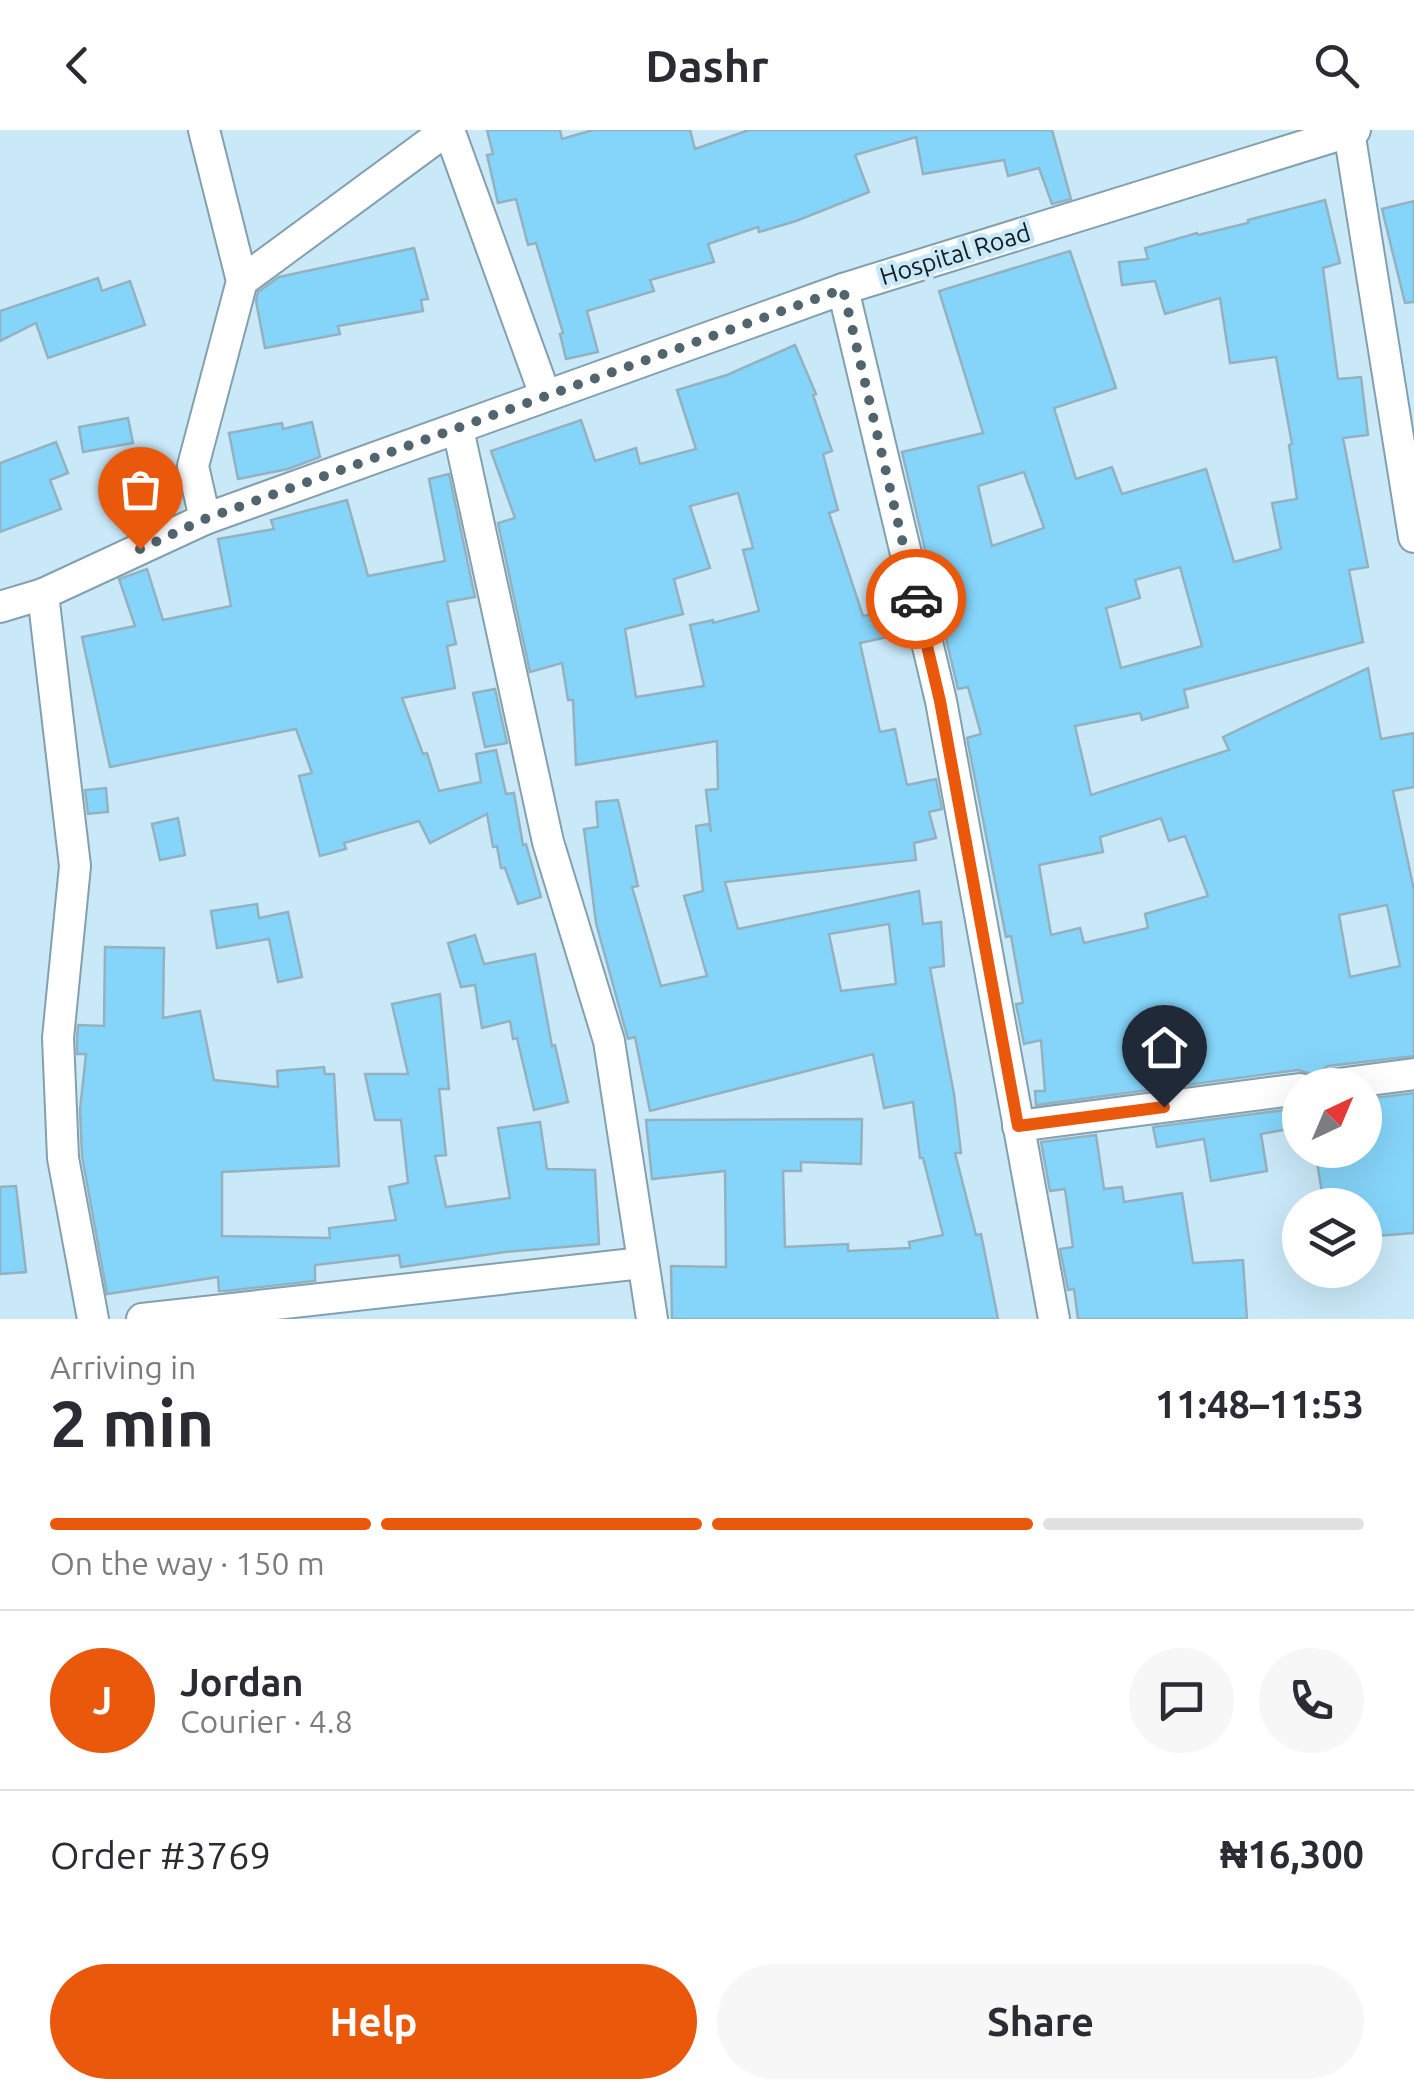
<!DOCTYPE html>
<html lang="en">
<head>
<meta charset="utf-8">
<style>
	:root { --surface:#fff; --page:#f7f7f7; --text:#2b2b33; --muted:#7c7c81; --line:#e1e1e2; --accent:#ea580c }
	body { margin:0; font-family:Ubuntu,sans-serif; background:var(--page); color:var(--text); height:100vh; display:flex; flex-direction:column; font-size:38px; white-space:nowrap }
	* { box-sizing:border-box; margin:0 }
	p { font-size:32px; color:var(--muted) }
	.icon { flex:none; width:55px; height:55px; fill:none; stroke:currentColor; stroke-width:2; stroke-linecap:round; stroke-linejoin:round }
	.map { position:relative; height:1189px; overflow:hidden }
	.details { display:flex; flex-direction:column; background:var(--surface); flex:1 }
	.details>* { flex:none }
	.needle { width:65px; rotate:44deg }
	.buttons { position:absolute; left:1282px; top:938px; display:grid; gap:20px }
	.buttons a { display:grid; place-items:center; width:100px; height:100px; border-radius:50%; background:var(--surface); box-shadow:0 10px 40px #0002; font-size:50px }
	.pin { position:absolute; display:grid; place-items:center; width:85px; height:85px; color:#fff; margin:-102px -42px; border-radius:50% 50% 50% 0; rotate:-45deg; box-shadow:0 0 10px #0007 }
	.pin .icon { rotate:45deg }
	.courier { position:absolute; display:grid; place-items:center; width:100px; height:100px; margin:-50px; border:8px solid #ea580c; border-radius:50%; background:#fff; color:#222; box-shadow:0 2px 12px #0007 }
	.overview em { font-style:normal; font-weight:700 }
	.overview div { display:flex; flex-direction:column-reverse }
	.overview { display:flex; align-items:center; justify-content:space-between; height:170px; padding:0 50px }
	h1 { font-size:65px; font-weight:700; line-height:75px }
	.bar { display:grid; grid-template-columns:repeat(4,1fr); gap:15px 10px; align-content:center; height:120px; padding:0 50px }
	.bar i { height:12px; border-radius:8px; background:var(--line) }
	.bar .selected { background:var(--accent) }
	.bar p { grid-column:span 4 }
	.line { display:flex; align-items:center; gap:25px; padding:0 50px; border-top:2px solid var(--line) }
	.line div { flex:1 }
	.round { display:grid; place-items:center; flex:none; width:105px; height:105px; border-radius:52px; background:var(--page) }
	.action { display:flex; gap:20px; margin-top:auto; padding:20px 50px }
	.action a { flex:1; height:115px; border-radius:60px; background:var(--accent); color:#fff; font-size:40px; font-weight:700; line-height:115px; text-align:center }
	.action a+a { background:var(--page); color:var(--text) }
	header { display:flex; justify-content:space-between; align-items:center; height:130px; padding:0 50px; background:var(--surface); font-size:45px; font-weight:700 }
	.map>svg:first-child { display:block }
	.building { fill:#85d5fa; stroke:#94b1bf; stroke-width:2.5; fill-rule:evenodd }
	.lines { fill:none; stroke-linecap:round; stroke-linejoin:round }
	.minor-casing { stroke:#83a0ae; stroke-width:34 }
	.minor { stroke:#fff; stroke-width:30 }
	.done { stroke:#52646d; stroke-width:10; stroke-dasharray:0 18 }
	.route { stroke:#ea580c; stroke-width:12 }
	.labels { text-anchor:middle; stroke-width:9; stroke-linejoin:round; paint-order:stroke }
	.street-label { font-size:25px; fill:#121d22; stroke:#cae9f8 }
</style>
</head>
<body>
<header><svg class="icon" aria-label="back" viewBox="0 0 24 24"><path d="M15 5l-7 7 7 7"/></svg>Dashr<svg class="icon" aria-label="search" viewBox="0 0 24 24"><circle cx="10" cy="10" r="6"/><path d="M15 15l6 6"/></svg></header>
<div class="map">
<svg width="1414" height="1189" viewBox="0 0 1414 1189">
	<rect width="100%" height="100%" fill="#cae9f8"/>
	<!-- building -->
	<g class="building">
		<path d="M487,0h73l2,9 31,-9h97l5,19 54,-19h303l19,69 -19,5 -13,-36 -31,8 -4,-16 -81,14 -7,-37 -61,18 14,37 -73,29 -37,11 -1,-5 -50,17 6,18 -64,18 4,11 -67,20 11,41 -32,7 -6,-25 3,-1 -27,-90 -8,2 -12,-46 -18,4 -11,-48 6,-1z"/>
		<path d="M1325,70l15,63 -17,5 15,111 23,-2 7,58 -25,3 25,129 -19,3 14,72 -179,48 4,17 -46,13 -2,-7 -65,13 16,69 138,-45 -6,-13 145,-69 13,71 33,-6v54l-21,4 21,99v166l-86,10 -13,9 -17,-5 -262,35 -1,-14h10l-4,-51 -17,4 -8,-40 7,-1 -12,-67 -5,1 -39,-199 14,-4 -13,-47 -10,2 -56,-237 81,-19 -44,-142 131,-40 46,137 -62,20 22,71 36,-12 10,27 84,-25 28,93 47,-13 -9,-46 25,-4 -8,-54 3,-1 -16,-87 -46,6 -10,-65 -55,16 -10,-33 -33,4 -3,-23 29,-3 -3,-11 52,-15 1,2 50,-12v-3zM1024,342l20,56 -52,18 -14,-60zM1180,437l22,79 -81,22 -15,-60 34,-10 -5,-18zM1161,688l8,23 16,-5 23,60 -63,18 3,14 -64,15 -4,-15 -29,7 -12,-70 64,-13 -3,-15zM1387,775l13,61 -50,11 -11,-62z"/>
		<path d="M1414,71v101l-9,1 -23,-94z"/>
		<path d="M414,118l14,51 -7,1 2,11 -85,15 2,8 -75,14 -9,-47 2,-9 21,-15z"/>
		<path d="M98,148l4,13 28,-10 15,44 -97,33 -12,-35 -36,18v-30z"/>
		<path d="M795,215l21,49 -3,1 19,56 -9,3 15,56 -9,3 34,103 37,-8 6,25 -46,10 20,89 15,-3 12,56 29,-6 6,30 -13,3 7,26 -22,5 2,17 -191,22 13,47 181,-38 4,33 18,-2 3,44 -14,2 24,126 7,59h-6l21,82 5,-1 17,85h-326l-1,-53 55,1 -1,-96 -73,8 -6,-59 216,-1 -1,45 -60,-2v9h-18l2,76 63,-3v7l62,-3 -1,-6 34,-7 -20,-77h-3l-7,-56 -29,6 -11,-54 -223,57 -15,-74 -7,2 -32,-116 -12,-94 14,-2 -2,-25 22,-2 20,86 -6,1 29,99 46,-10 -23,-80 19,-5 -7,-65 13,-2 2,8 -5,-42 12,-1 -1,-48 -141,24 -3,-65h-5l-6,-37 -32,9 -32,-149 17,-5 -24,-67 90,-31 14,41 41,-13 4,16 56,-15 -19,-59 50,-15zM738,363l15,55 -10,2 16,61 -46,12v-3l-23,5 14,61 -68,11 -11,-68 58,-15 -9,-35 36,-11 -20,-62zM889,794l7,60 -55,7 -12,-57z"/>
		<path d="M128,288l5,25 -50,9 -4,-25z"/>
		<path d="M312,292l8,35 -32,12 -50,10 -9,-46 53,-10 1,6z"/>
		<path d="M56,312l12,31 -18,7 11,29 -61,23v-69z"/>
		<path d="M449,344l26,123 -28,5 9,42 -9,2 8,42 -53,10 21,56 4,-1 12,38 42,-9 -5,-28 20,-4 10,44 8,-1 9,52 3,-1 15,53 -23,7 -13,-36h-4l-4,-22 -4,1 -6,-33 -57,29 -11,-22 -75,22 2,6 -26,7 -21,-80 13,-3 -16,-44 -186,38 -28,-130 53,-11 -16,-47 28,-10 16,51 68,-14 -13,-67 56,-10 -3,-9 76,-20 21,76 77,-15 -16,-82z"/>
		<path d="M495,559l12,54 -22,4 -12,-54z"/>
		<path d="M106,658l2,24 -20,2 -3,-24z"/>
		<path d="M178,688l7,37 -25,5 -8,-36z"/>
		<path d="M257,774l2,14 29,-6 14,65 -24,5 -9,-43 -52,9 -6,-37z"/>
		<path d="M475,805l9,29 51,-10 17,92 3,-1 13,57 -34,8 -17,-72 -4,1 -3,-18 -28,7 -7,-43 -14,2 -13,-44z"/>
		<path d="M105,817l59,1 -1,70 37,-7 14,69 64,7 -1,-16 47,-4 1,7h9l5,92 -117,6v64l108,2 -1,-10 67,-8 -7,-33 19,-4 -7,-63h-26l-10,-46h43l-16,-70 48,-10 9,95h-10l7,66 -11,1 11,51 64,-9 -12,-70 42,-6 7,47 48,1 4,74 -94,8 -104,15 -2,-12 -84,10v16l-89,10h-7l-1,-14 -111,17 -25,-138 -2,-46 6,-56h-9v-15l1,-14 26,1z"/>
		<path d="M1414,963v140l-49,4v-32h-41l-9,-55h50v-51z"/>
		<path d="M1300,978v19l-39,7 6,37 -56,10 -7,-42 -47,8 -4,-20z"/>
		<path d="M1096,1005l8,54 18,-2 2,15 58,-9 11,70 50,-3 4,59h-169l-4,-30 -6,1 -8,-41 13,-2 -8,-58 -15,2 -9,-49z"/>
		<path d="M16,1056l10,86 -26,2v-87z"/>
	</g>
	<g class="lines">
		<!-- minor casing -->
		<g class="minor-casing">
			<g id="minor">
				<path d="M204,0l38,151 -49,185 12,53"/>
				<path d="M449,0l96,265"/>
				<path d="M1349,1l65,406"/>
				<path d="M242,151l205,-151"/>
				<path d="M843,159l98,412 113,618"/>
				<path d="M458,299l90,413 61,199 43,278"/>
				<path d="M43,464l32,272 -17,172 5,120 30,161"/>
				<path d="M0,477l43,-13 162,-75 638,-230 512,-159"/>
				<path d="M1330,955l84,-11"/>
				<path d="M1018,996l282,-37"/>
				<path d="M142,1189l500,-56"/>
			</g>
		</g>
		<!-- minor -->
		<use href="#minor" class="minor"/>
	</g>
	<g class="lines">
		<!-- done -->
		<path class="done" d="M140,419l65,-30 638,-230 73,310"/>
		<!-- route -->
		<path class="route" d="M916,469l24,102 78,425 146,-19"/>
	</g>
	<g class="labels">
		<!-- street labels -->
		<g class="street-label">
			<text transform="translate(955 124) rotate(-17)" y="9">Hospital Road</text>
		</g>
	</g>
</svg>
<div class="buttons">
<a><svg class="needle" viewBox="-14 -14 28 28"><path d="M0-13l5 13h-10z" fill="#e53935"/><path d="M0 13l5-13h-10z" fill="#7c7c81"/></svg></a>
<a><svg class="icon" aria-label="layers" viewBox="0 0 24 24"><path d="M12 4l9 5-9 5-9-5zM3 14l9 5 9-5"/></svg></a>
</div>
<div class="pin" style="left:140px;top:419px;background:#ea580c"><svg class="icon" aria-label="bag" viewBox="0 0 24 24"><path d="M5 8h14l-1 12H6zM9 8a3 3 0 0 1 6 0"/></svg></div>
<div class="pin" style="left:1164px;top:977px;background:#1f2937"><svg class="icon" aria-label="home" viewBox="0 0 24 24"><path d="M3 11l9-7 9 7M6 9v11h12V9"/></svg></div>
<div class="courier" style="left:916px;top:469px"><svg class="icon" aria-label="car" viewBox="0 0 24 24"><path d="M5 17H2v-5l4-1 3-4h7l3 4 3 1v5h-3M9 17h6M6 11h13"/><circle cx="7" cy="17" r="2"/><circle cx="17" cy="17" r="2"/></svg></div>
</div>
<section class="details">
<div class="overview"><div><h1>2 min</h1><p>Arriving in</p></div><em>11:48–11:53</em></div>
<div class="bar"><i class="selected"></i><i class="selected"></i><i class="selected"></i><i></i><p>On the way · 150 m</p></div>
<div class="line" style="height:180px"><b class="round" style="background:var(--accent);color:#fff">J</b><div><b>Jordan</b><p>Courier · 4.8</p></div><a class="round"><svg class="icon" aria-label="chat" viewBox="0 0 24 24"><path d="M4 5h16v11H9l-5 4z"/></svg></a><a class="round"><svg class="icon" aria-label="phone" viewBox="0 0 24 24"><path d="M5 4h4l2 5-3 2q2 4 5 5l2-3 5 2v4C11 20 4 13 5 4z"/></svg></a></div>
<div class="line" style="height:130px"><div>Order #3769</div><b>₦16,300</b></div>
<div class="action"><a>Help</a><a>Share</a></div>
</section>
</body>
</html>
